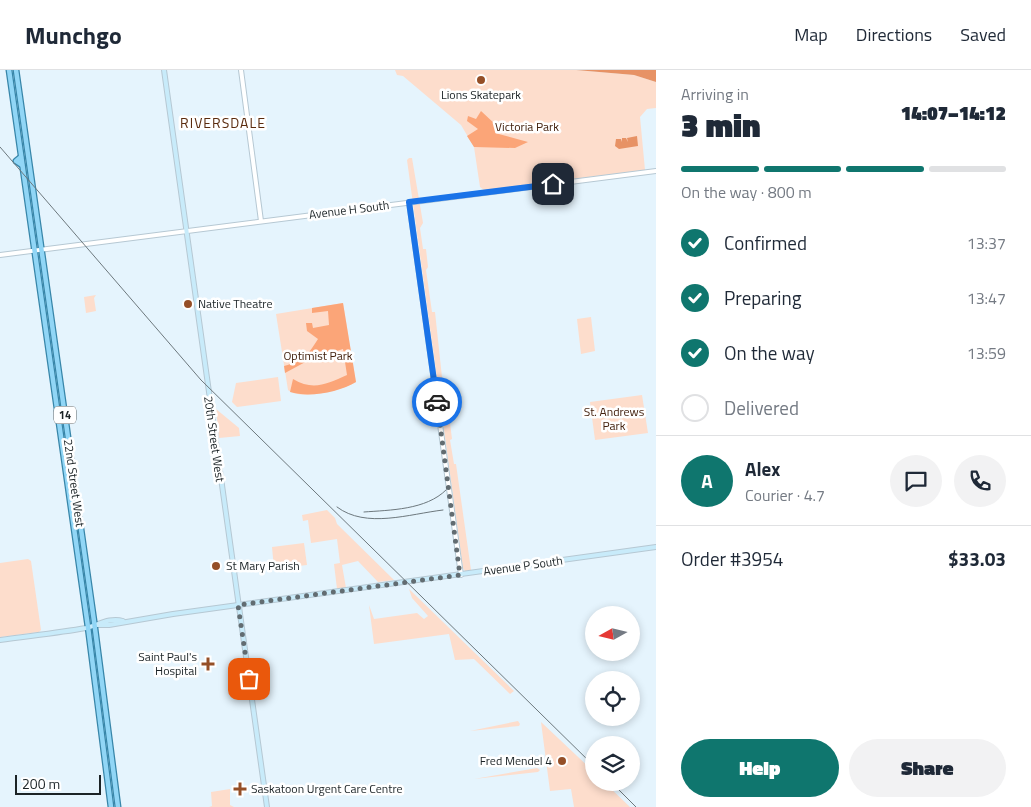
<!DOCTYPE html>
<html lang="en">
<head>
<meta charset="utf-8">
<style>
	:root { --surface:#fff; --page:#f2f2f3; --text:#1f2937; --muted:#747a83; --line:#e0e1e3; --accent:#0f766e }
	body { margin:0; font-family:"Titillium Web",sans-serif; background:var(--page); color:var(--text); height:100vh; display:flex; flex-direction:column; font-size:19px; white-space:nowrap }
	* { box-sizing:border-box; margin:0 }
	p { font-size:16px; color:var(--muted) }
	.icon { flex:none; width:28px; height:28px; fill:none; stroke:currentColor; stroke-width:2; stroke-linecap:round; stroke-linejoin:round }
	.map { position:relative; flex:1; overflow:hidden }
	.drawer { display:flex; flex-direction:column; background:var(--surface); width:375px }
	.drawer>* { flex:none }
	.needle { width:32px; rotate:262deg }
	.tools { position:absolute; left:585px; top:536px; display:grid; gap:10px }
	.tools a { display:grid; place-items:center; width:55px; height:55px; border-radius:50%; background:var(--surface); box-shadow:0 2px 8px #0003; font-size:25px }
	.scale { position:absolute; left:15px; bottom:12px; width:86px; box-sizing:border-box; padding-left:5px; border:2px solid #1b2326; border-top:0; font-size:14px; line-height:18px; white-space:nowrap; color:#1b2326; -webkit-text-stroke:4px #fff; paint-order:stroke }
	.pin { position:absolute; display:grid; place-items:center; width:42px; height:42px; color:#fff; margin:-21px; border-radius:10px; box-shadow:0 2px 8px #0006 }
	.courier { position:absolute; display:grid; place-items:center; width:50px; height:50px; margin:-25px; border:4px solid #1a73e8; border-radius:50%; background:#fff; color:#222; box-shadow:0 1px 6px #0007 }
	.headline em { font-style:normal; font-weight:800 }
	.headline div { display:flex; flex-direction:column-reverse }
	.headline { display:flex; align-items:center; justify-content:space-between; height:85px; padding:0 25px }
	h1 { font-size:32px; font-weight:800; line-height:38px }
	.bar { display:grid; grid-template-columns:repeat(4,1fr); gap:8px 5px; align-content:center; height:60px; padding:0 25px }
	.bar i { height:6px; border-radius:4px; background:var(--line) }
	.bar .active { background:var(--accent) }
	.bar p { grid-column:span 4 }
	.line { display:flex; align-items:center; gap:12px; padding:0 25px; border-top:1px solid var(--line) }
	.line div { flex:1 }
	.round { display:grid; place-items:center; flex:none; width:52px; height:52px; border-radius:26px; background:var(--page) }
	ol { padding:0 25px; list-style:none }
	li { display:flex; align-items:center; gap:15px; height:55px }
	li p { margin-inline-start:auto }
	li .icon { padding:5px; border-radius:50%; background:var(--accent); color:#fff; stroke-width:4 }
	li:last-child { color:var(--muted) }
	li i { width:28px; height:28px; border:2px solid var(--line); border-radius:50% }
	.action { display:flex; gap:10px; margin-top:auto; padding:10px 25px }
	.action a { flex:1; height:58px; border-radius:30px; background:var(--accent); color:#fff; font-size:20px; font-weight:800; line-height:58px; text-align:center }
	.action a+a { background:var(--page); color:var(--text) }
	header { display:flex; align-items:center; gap:30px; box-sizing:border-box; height:70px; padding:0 25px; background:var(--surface); border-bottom:1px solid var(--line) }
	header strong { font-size:24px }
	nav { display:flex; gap:28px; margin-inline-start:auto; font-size:18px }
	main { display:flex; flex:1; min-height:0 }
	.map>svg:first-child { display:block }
	.green { fill:#fdddcc }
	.forest { fill:#fba578 }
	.water { fill:#e79265 }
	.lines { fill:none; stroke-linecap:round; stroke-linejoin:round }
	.tertiary-casing { stroke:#b6c8d3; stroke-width:6 }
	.secondary-casing { stroke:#b6c8d3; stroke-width:6 }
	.primary-casing { stroke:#3886a9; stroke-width:7 }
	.tertiary { stroke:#fff; stroke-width:4 }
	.secondary { stroke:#c8ebfa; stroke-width:4 }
	.primary { stroke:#91d6f6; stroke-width:4.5 }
	.rail { stroke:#6d787d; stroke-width:1 }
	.done { stroke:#626c71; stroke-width:5; stroke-dasharray:0 9 }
	.route { stroke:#1a73e8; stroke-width:6 }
	.poi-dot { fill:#954f27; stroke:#fff; stroke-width:2 }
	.labels { text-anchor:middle; stroke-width:5; stroke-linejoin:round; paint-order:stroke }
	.shield { fill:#fff; stroke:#5f6567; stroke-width:1 }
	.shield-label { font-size:11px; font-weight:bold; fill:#1b2326 }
	.poi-label { font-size:12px; fill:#1b2326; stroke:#fff; text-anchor:start }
	.park-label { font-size:12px; fill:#42210e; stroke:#fff }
	.street-label { font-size:12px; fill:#1b2326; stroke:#fff }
	.neighbourhood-label { font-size:14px; letter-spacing:1px; fill:#5a2b0e; stroke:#fff }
</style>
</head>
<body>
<header>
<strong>Munchgo</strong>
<nav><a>Map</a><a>Directions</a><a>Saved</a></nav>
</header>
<main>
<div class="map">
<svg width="656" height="737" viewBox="0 0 656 737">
	<rect width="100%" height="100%" fill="#e5f4fd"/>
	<!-- green -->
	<g class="green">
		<path d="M395,0h181l58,5 22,7v26l-9,1 -7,8 5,53 -161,20 -4,-3 -6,-40 -13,-22 -58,-49 -6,-1z"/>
		<path d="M409,88h3l11,65 -3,5 3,21h3l2,18 -2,3 6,42h3l9,84 3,3 5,40 -2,1 4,24h2l15,106 -6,1 -2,-3 -56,-408z"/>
		<path d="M96,225l-2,3 2,13 -10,2 -2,-16z"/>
		<path d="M343,233l13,79c-13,8 -55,19 -68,8l-12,-76z"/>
		<path d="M591,247l4,34 -14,3 -4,-35z"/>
		<path d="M278,307l3,24 -44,6 -5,-5 4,-19z"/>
		<path d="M642,325l6,38 -53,7 -5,-38z"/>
		<path d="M216,339l23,19 1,8 -21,2z"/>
		<path d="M327,440l8,8 2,6 57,56 -16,2 -20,-21 -16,4 4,23 -9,1 -3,-25 6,-1 -3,-24 -26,4 -3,-23 -5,1 -1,-6z"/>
		<path d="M304,473l3,22 -33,4 -2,-22z"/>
		<path d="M28,489l3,2 10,69 -2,2 -39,5v-74z"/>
		<path d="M409,519l105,102 -4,3 -36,-35 -19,1 -6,-26 -75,10 -5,-39 5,14 43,-6 7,6 4,-3 -16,-18z"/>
		<path d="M518,651l2,3 -1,2 -49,5z"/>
		<path d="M541,652l53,50v10l11,1 25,24h-56l-3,-18 -21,2z"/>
		<path d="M537,698l3,2 -2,2 -64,7z"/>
		<path d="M230,719v16l4,2h-25l3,-1 -1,-14z"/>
	</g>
	<!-- forest -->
	<g class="forest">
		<path d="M481,41l15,14 -1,8 33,9 -13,6 -41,-1 -7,-11 11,-7 -11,-8 1,-5 8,3z"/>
		<path d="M343,233l13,79c-16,10 -47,16 -66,10l3,-13c20,12 34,5 54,-4l-4,-26 -34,11 -24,13 -1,-7c21,-6 23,-10 34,-27l-11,-8 -1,-8h6l1,5 16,-3 -1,-14 -16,2v-5z"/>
	</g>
	<!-- water -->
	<g class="water">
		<path d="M576,0h80v12l-22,-7z"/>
		<path d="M637,66l1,10 -19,3 -4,-3 1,-7h5l1,3v-4h4l2,4 -1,-4z"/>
	</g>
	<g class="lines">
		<!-- tertiary casing -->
		<g class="tertiary-casing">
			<g id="tertiary">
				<path d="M241,0l20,151"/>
				<path d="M409,132l52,373"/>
				<path d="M0,185l656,-84"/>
			</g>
		</g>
		<!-- secondary casing -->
		<g class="secondary-casing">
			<g id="secondary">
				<path d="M164,0l103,737"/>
				<path d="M95,555h14l64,-11 483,-67"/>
				<path d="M0,570c28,-4 58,-7 86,-12 12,-3 24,-11 37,-7"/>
			</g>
		</g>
		<!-- primary casing -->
		<g class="primary-casing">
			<g id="primary">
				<path d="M9,0l79,557 23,180"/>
				<path d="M16,0l78,551 24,186"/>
				<path d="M21,87l-5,4 6,4"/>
			</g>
		</g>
		<!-- tertiary -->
		<use href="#tertiary" class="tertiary"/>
		<!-- secondary -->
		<use href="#secondary" class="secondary"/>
		<!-- primary -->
		<use href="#primary" class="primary"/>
		<!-- rail -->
		<g class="rail">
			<path d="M0,77l201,233 393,386"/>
			<path d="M337,437c29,22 72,7 106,3"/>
			<path d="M364,442c26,-2 62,-2 82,-22"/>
			<path d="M611,712l25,25"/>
		</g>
	</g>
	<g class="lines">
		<!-- done -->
		<path class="done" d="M249,609l-11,-74 222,-30 -23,-173"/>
		<!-- route -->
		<path class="route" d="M437,332l-28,-200 144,-18"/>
	</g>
	<!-- markers -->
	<g class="poi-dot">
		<circle cx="481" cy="10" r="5"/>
		<circle cx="188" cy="234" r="5"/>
		<circle cx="216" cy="496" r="5"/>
		<path d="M205.5 586.5h5v5h5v5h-5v5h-5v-5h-5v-5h5z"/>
		<circle cx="562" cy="691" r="5"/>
		<path d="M237.5 711.5h5v5h5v5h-5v5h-5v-5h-5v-5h5z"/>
	</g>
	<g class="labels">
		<!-- shield labels -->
		<rect class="shield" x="54" y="336.5" width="22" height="17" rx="4"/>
		<g class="shield-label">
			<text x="65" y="349">14</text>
		</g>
		<!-- poi labels -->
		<g class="poi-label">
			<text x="481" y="29" text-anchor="middle">Lions Skatepark</text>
			<text x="198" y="238">Native Theatre</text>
			<text x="226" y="500">St Mary Parish</text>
			<text x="197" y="591" text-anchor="end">Saint Paul's<tspan x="197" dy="14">Hospital</tspan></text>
			<text x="552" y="695" text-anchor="end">Fred Mendel 4</text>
			<text x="251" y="723">Saskatoon Urgent Care Centre</text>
		</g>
		<!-- park labels -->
		<g class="park-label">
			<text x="527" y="61">Victoria Park</text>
			<text x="318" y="290">Optimist Park</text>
			<text x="614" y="346">St. Andrews<tspan x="614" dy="14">Park</tspan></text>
		</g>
		<!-- street labels -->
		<g class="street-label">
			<text transform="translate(349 140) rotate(-7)" y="4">Avenue H South</text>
			<text transform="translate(214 369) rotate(82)" y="4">20th Street West</text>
			<text transform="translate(74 413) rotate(82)" y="4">22nd Street West</text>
			<text transform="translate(523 496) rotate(-8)" y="4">Avenue P South</text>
		</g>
		<!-- neighbourhood labels -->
		<g class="neighbourhood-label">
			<text x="223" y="58">RIVERSDALE</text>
		</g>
	</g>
</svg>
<div class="tools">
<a><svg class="needle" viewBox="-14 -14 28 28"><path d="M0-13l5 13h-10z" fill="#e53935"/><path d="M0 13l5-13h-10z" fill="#747a83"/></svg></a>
<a><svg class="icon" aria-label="locate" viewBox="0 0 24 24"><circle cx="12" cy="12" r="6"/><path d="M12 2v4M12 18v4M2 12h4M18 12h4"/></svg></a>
<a><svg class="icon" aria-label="layers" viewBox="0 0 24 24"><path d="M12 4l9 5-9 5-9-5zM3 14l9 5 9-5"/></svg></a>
</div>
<div class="scale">200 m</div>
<div class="pin" style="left:249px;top:609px;background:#ea580c"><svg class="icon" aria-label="bag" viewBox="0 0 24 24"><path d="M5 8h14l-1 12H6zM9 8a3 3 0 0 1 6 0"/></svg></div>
<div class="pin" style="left:553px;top:114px;background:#1f2937"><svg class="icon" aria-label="home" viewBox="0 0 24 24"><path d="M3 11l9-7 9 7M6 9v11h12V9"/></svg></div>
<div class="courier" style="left:437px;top:332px"><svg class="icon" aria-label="car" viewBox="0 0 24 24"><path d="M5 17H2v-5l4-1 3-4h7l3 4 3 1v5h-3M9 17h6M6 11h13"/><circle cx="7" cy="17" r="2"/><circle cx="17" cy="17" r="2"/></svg></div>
</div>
<section class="drawer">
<div class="headline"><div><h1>3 min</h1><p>Arriving in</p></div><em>14:07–14:12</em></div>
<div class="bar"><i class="active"></i><i class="active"></i><i class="active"></i><i></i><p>On the way · 800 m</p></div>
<ol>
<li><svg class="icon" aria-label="check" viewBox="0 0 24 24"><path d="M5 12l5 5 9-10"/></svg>Confirmed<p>13:37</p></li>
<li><svg class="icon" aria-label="check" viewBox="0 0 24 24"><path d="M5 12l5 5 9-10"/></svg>Preparing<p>13:47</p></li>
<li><svg class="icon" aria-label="check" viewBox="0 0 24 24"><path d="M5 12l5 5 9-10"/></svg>On the way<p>13:59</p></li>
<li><i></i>Delivered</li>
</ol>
<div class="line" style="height:90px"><b class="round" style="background:var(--accent);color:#fff">A</b><div><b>Alex</b><p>Courier · 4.7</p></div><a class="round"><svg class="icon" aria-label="chat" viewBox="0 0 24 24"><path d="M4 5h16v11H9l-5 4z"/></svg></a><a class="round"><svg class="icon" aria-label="phone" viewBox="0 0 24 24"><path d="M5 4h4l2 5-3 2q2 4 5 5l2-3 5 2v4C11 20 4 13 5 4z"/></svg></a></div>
<div class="line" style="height:65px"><div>Order #3954</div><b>$33.03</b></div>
<div class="action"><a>Help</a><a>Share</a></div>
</section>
</main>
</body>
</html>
